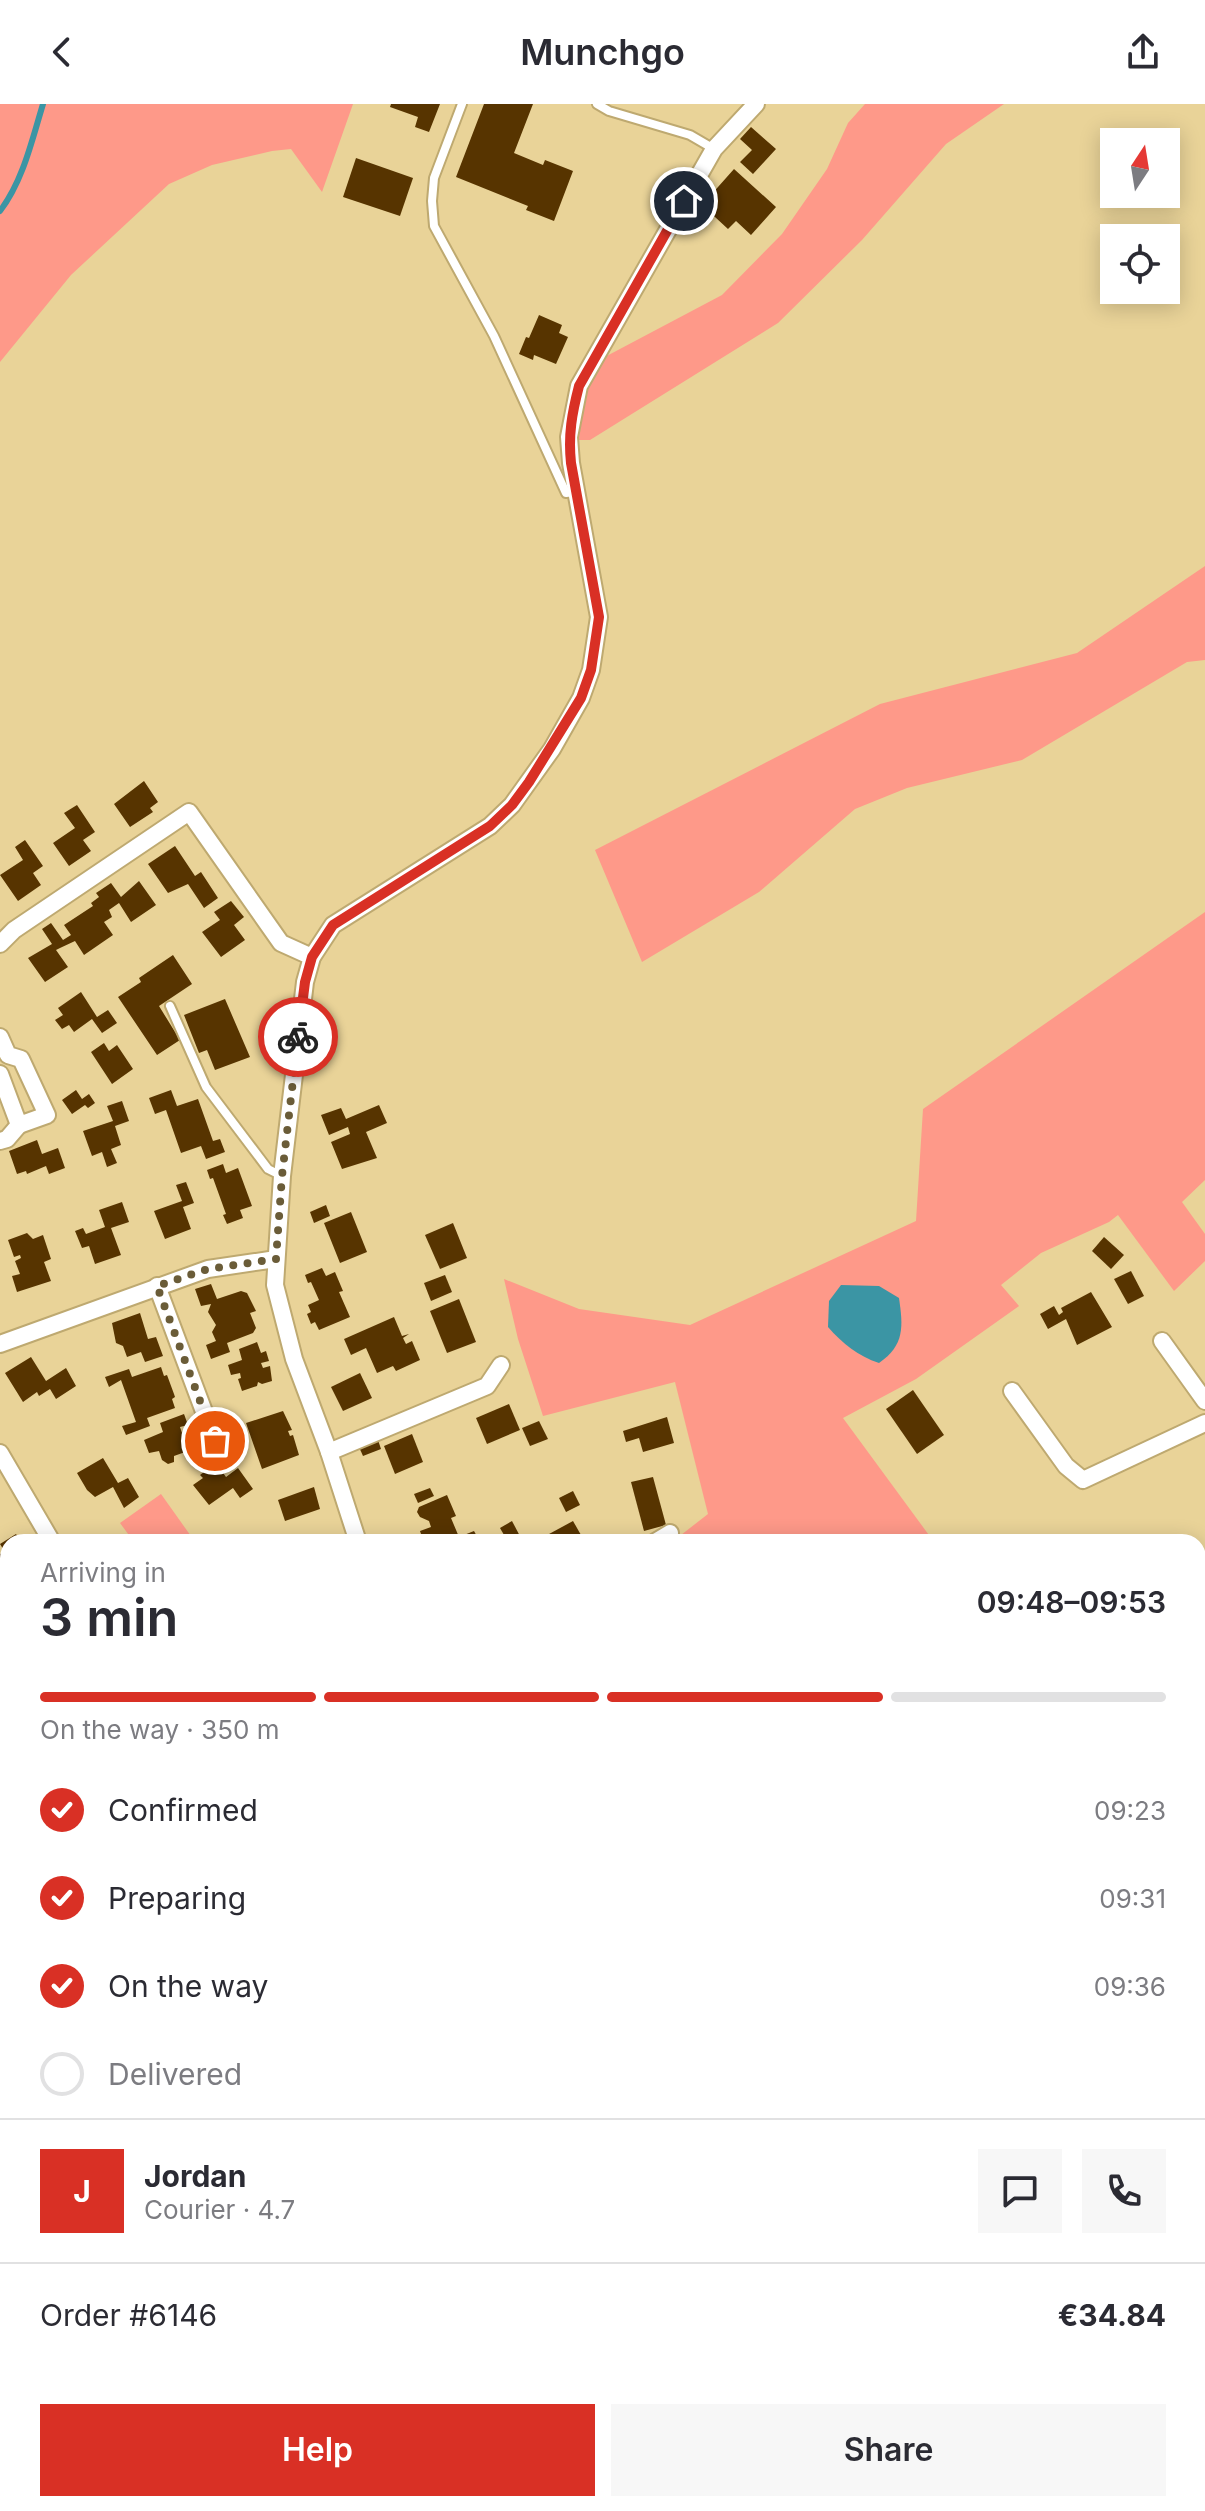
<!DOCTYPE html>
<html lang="en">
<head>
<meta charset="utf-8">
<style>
	:root { --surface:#fff; --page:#f7f7f7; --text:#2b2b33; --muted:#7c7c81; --line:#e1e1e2; --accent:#d93025 }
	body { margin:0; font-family:Inter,sans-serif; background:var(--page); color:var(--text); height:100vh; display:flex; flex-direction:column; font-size:30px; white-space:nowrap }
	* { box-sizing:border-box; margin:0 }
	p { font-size:26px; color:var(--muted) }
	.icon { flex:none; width:44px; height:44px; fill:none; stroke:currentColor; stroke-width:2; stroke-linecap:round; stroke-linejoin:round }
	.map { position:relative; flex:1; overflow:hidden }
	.details { position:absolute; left:0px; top:1430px; width:1206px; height:978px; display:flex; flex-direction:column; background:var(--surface); border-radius:24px 24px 0 0; box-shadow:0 4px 20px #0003 }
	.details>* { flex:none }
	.needle { width:52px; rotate:12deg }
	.controls { position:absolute; left:1100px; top:24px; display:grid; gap:16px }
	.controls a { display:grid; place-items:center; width:80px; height:80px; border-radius:0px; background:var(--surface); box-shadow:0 4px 20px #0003; font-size:40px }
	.pin { position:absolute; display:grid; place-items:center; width:68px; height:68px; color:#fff; margin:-34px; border:4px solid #fff; border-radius:50%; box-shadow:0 2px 8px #0007 }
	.courier { position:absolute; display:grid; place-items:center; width:80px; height:80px; margin:-40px; border:6px solid #d93025; border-radius:50%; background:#fff; color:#222; box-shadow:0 2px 10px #0007 }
	.summary em { font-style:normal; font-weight:600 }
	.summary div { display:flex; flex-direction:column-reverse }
	.summary { display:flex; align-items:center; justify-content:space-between; height:136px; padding:0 40px }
	h1 { font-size:52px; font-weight:600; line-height:60px }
	.bar { display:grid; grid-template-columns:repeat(4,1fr); gap:12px 8px; align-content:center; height:96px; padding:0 40px }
	.bar i { height:10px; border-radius:6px; background:var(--line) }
	.bar .selected { background:var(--accent) }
	.bar p { grid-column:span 4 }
	.line { display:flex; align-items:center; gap:20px; padding:0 40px; border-top:2px solid var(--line) }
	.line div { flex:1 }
	.round { display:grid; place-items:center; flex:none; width:84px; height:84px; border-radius:0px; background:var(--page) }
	ol { padding:0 40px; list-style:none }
	li { display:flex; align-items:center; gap:24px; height:88px }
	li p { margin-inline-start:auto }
	li .icon { padding:8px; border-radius:50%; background:var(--accent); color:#fff; stroke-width:4 }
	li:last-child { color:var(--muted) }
	li i { width:44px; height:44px; border:4px solid var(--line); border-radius:50% }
	.primary-button { display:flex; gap:16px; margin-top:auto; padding:16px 40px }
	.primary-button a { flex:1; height:92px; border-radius:0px; background:var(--accent); color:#fff; font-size:32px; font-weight:600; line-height:92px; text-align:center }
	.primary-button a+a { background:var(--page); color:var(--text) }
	header { display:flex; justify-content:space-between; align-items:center; height:104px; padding:0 40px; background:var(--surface); font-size:36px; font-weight:600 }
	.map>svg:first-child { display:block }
	.built { fill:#e3ca87 }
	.green { fill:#fe9989 }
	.water { fill:#3b95a4 }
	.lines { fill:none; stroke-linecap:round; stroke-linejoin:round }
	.stream { stroke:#3b95a4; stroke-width:6 }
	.building { fill:#573400 }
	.lane-casing { stroke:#bea970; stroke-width:12 }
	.street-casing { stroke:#bea970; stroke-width:20 }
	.lane { stroke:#fff; stroke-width:8 }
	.street { stroke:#fff; stroke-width:16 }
	.done { stroke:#6a5c38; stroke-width:8; stroke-dasharray:0 14.4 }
	.route { stroke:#d93025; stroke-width:10 }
</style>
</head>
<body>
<header><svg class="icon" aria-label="back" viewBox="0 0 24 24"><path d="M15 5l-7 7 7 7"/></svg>Munchgo<svg class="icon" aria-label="share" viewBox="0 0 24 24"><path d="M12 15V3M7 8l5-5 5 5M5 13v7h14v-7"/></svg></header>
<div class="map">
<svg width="1205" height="2407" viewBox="0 0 1205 2407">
	<rect width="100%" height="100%" fill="#e9d398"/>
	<!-- built -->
	<path class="built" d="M1198,1767l7,14v626h-396l-1,-7h390z"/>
	<!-- green -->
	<g class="green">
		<path d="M0,0h353l-31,88 -31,-43 -19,2 -60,14 -43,19 -98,91 -71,87z"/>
		<path d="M865,0h139l-58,40 -84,96 -84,83 -188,117h-11l1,-24 7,-27 14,-30 121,-64 60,-61 45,-65 21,-46z"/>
		<path d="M1205,462v94l-18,2 -165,98 -115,28 -52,21 -96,83 -117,70 -47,-112 285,-146 197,-51z"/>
		<path d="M1205,808v268l-23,22 23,32v27l-31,30 -56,-76 -9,7 -68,31 -40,32 18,21 -103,73 -73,39 91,124h-262l36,-28 -33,-132 -132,34 -25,-77 -14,-60 75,30 111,16 226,-104 7,-112z"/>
		<path d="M161,1390l32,45 -3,3h-56l-14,-19z"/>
		<path d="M1205,1643v138l-7,-14v-120z"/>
		<path d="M422,2400h128v7h-190z"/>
	</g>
	<!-- water -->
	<path class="water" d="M841,1181l38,1 20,12c4,28 6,47 -20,65 -21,-7 -36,-19 -51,-36l1,-26z"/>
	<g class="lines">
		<!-- stream -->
		<path class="stream" d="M0,107c23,-30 32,-71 43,-107"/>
	</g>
	<!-- building -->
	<g class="building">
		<path d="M391,0h49l-11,28 -14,-5 3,-10 -28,-10z"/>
		<path d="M484,0h49l-19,49 29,12 2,-5 28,11 -19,50 -28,-11 2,-4 -72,-29z"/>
		<path d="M751,23l25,22 -23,25 -13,-12 12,-12 -12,-11z"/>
		<path d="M356,54l57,20 -13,38 -57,-19z"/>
		<path d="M734,65l42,38 -25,28 -15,-14 -8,8 -26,-24z"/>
		<path d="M539,211l23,10 -3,8 9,4 -12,27 -22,-9 -1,5 -14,-6 7,-17 3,1z"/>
		<path d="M144,677l14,21 -8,6 3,4 -23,15 -16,-23z"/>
		<path d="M77,701l18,27 -12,8 8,11 -22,15 -16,-23 22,-15 -11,-15z"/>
		<path d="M25,736l18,26 -10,7 8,12 -23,16 -18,-26 23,-15 -8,-13z"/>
		<path d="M175,742l20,30 6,-4 17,26 -14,10 -16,-24 -20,9 -20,-29z"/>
		<path d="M139,777l17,24 -25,17 -12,-19 -10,7 3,7 -8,5 9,13 -29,20 -9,-14 -15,7 -4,2 12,17 -23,15 -17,-24 24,-14 -10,-15 9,-6 12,17 8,-5 -7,-10 29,-19 -2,-3 8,-6 -3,-4 15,-10 10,14z"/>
		<path d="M231,797l13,16 -10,8 11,15 -24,17 -19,-25 18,-12 -6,-8z"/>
		<path d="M173,851l19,29 -33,22 21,34 -23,15 -39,-58 23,-15 -2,-4z"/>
		<path d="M81,888l16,25 11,-7 9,13 -15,10 -10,-14 -18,13 -5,-7 -7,4 -7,-9 8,-5 -5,-7z"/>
		<path d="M225,895l25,58 -35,13 -8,-20 -8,3 -15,-38z"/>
		<path d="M104,939l5,8 8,-6 16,24 -21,15 -21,-32z"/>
		<path d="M76,986l6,9 7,-5 6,9 -7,5 -3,-3 -13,9 -10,-14z"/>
		<path d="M171,986l6,16 21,-7 15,42 7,-2 5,13 -19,7 -5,-13 -20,7 -15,-43 -11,4 -6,-16z"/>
		<path d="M122,997l7,20 -14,5 6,19 -10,4 6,14 -10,4 -5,-15 -10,4 -9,-25 30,-10 -6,-15z"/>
		<path d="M379,1001l8,18 -21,9 11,26 -35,11 -11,-27 19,-8 -2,-7 -19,8 -8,-20 20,-7 5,11z"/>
		<path d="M37,1036l5,14 16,-6 7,20 -16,6 -3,-8 -19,8 -1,-3 -9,3 -8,-23z"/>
		<path d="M223,1060l3,9 12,-5 14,38 -12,4 3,8 -16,6 -4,-9 3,-1 -13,-36 -3,1 -3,-9z"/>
		<path d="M186,1078l8,21 -11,4 8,22 -26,10 -11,-28 28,-10 -6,-16z"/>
		<path d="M122,1098l7,20 -18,6 10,27 -26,9 -6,-18 -7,2 -7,-17 8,-3 3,6 19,-7 -6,-17z"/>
		<path d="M326,1101l4,11 -16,7 -4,-11z"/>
		<path d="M351,1108l16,40 -27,11 -16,-40z"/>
		<path d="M453,1119l14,35 -27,11 -15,-34z"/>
		<path d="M27,1129l6,6 10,-4 8,24 -7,3 7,19 -34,11 -5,-16 8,-2 -5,-13 6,-3 -1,-3 -6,2 -6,-17z"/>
		<path d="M1104,1133l20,18 -13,14 -19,-18z"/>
		<path d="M322,1164l4,8 9,-4 8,19 -4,1 11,25 -31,13 -4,-8 -4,2 -4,-10 4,-2 -3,-7 11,-5 -8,-18 -3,1 -3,-8z"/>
		<path d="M1131,1167l13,25 -16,8 -14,-25z"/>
		<path d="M445,1171l7,17 -21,9 -7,-18z"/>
		<path d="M211,1180l6,15 24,-8 6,2 9,18 -6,2 6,15 -3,5 -26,10 3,9 -19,7 -5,-14 10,-4 -4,-9 4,-7 -8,-13 3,-8 -10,2 -6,-17z"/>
		<path d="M1091,1188l21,35 -35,18 -11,-26 -18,10 -8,-15 14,-8 5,9 4,-3 -2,-4z"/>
		<path d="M459,1195l17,43 -29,11 -17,-42z"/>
		<path d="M140,1209l8,26 8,-2 7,19 -18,6 -4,-10 -14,5 -4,-11 -7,-3 -4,-20z"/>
		<path d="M394,1213l8,19 7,-2 -6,4 3,6 6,-3 8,19 -24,11 -3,-5 -16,7 -11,-25 -15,7 -7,-16z"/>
		<path d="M257,1238l4,11 5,-2 3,10 -8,2 2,5 7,-2 2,15 -10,3 -4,-2 -1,4 -15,5 -4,-12 3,-1 -1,-5 -9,2 -3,-10 14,-5 -3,-11z"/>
		<path d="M31,1253l15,24 20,-13 10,18 -20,13 -6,-10 -11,7 -2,-4 -14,10 -18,-29z"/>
		<path d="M161,1263l3,9 3,-1 7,19 1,3 -3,2 3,9 -28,10 3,8 -24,9 -4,-9 14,-4 -15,-42 -12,7 -4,-10 24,-8 3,8z"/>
		<path d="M360,1269l12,25 -29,13 -12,-24z"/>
		<path d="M913,1286l31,45 -27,19 -31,-45z"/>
		<path d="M509,1300l11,26 -33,14 -11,-26z"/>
		<path d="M283,1307l9,19 -4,1 2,5 3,-1 6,20 -37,14 -16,-46z"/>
		<path d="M184,1310l4,11 -8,2 8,24 -14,5v6l-6,2 -6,-4 -3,-9 -10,2 -5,-13 19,-8 -3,-9z"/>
		<path d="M667,1313l7,26 -31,9 -4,-14 -13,4 -3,-11z"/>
		<path d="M539,1317l9,18 -18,7 -8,-18z"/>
		<path d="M412,1330l11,28 -28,12 -11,-28z"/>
		<path d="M378,1336l3,9 -18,7 -4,-9z"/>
		<path d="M103,1354l15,25 10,-5 11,19 -15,11 -11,-21 -18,10 -8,-7 -10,-17z"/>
		<path d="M216,1359l10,14 12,-9 15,21 -13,9 -7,-10 -24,17 -16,-20 10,-7 -3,-3z"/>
		<path d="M653,1373l13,48 -22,6 -13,-49z"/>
		<path d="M314,1383l6,22 -35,12 -7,-21z"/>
		<path d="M430,1384l4,8 -16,7 -4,-9z"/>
		<path d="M573,1387l7,14 -14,7 -7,-14z"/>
		<path d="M447,1391l9,21 -5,2 8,19 15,-6 5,9 -4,2 -52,-2 -3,-9 11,-4 -2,-6 -9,-4 -3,-5 2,-5z"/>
		<path d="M512,1417l10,19 -3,2h-11l-8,-14z"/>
		<path d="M573,1417l12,21h-45l-2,-2z"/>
		<path d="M16,1430l5,8h-13v42l-4,2 -4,-7v-25l5,-2 -5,-8z"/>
		<path d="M0,1625l8,16v12l-8,4z"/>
		<path d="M8,1713v32l-8,4v-32z"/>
		<path d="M1198,1813l7,12v82l-7,3z"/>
		<path d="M8,1837v28l-7,3 -1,-28z"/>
		<path d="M8,2006v27l-8,2v-27z"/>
		<path d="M1205,2030v31l-6,3 -1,-31z"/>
		<path d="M1205,2077v80l-7,-16v-61z"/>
		<path d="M8,2096v34l-8,2v-34z"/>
		<path d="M8,2203v29l-2,5 -6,2v-33z"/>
		<path d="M1205,2243v164h-387l-1,-7h381v-154z"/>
		<path d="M8,2316v28l-8,1v-27z"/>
		<path d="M0,2381h8v19h16v7h-24z"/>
		<path d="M718,2400h53l1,7h-53z"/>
	</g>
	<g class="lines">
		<!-- lane casing -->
		<g class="lane-casing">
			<g id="lane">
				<path d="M462,0l-28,74 -2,23 2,25 60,110 72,157 9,-1"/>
				<path d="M597,0l12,7 81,24 24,14"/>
				<path d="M170,902l36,81 62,82 14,7"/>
			</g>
		</g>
		<!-- street casing -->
		<g class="street-casing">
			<g id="street">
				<path d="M0,840l14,-14 175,-118 92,131 31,14"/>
				<path d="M0,933l8,18 13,4 26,56 -28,10 -19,-51"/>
				<path d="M0,1037l7,-2 12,-14"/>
				<path d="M157,1182l58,155"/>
				<path d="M1162,1237l43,60"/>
				<path d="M0,1240l208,-75 68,-10"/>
				<path d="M1012,1287l54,75 17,14 122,-57"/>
				<path d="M329,1348l158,-66 14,-21"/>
				<path d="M0,1349l52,89"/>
				<path d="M358,1438l-29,-90 -35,-93 -19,-74 7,-109 23,-194 7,-25 21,-32 157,-99 22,-21 40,-56 29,-51 10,-28 8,-53 -28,-154 -2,-26 10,-51 135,-237 42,-45"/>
				<path d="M655,1438l15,-9"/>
				<path d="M1198,1520l7,-3"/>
				<path d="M0,1665l8,-3"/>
				<path d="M0,1938l3,8"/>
				<path d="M0,2066l8,-2"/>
				<path d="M0,2298l8,-2"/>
				<path d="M796,2400l2,7"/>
			</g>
		</g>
		<!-- lane -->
		<use href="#lane" class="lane"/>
		<!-- street -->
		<use href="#street" class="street"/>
	</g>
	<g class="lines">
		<!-- done -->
		<path class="done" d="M215,1337l-58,-155 51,-17 68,-10 6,-83 16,-139"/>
		<!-- route -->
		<path class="route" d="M298,933l7,-55 7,-25 21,-32 157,-99 22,-21 17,-23 52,-84 10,-28 8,-53 -28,-154c-3,-28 1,-50 8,-77l105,-185"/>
	</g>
</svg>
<div class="controls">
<a><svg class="needle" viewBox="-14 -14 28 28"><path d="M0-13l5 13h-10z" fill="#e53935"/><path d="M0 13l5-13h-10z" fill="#7c7c81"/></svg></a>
<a><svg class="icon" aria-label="locate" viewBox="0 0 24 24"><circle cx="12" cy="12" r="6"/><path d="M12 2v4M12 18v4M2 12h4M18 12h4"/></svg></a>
</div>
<div class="pin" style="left:215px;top:1337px;background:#ea580c"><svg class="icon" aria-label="bag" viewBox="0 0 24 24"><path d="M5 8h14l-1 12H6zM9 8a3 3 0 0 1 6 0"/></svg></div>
<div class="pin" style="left:684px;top:97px;background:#1f2937"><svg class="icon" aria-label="home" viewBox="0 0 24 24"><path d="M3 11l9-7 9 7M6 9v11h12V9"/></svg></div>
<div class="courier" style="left:298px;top:933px"><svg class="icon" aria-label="bike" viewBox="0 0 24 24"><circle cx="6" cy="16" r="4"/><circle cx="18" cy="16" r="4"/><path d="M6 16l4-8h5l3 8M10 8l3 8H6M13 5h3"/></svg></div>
<section class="details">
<div class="summary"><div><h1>3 min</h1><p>Arriving in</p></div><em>09:48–09:53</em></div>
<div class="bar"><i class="selected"></i><i class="selected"></i><i class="selected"></i><i></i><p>On the way · 350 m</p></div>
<ol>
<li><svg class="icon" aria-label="check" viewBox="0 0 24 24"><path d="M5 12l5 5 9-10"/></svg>Confirmed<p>09:23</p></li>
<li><svg class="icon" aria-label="check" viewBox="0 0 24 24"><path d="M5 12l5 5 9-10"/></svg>Preparing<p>09:31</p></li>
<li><svg class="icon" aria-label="check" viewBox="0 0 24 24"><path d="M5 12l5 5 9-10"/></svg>On the way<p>09:36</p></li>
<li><i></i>Delivered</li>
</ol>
<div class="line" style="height:144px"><b class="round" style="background:var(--accent);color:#fff">J</b><div><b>Jordan</b><p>Courier · 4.7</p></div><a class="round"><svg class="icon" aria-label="chat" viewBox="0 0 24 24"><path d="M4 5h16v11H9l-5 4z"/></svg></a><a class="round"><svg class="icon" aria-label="phone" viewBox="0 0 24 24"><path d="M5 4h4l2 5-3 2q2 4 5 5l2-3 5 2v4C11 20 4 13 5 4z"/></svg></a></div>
<div class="line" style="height:104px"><div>Order #6146</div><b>€34.84</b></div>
<div class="primary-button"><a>Help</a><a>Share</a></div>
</section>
</div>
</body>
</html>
